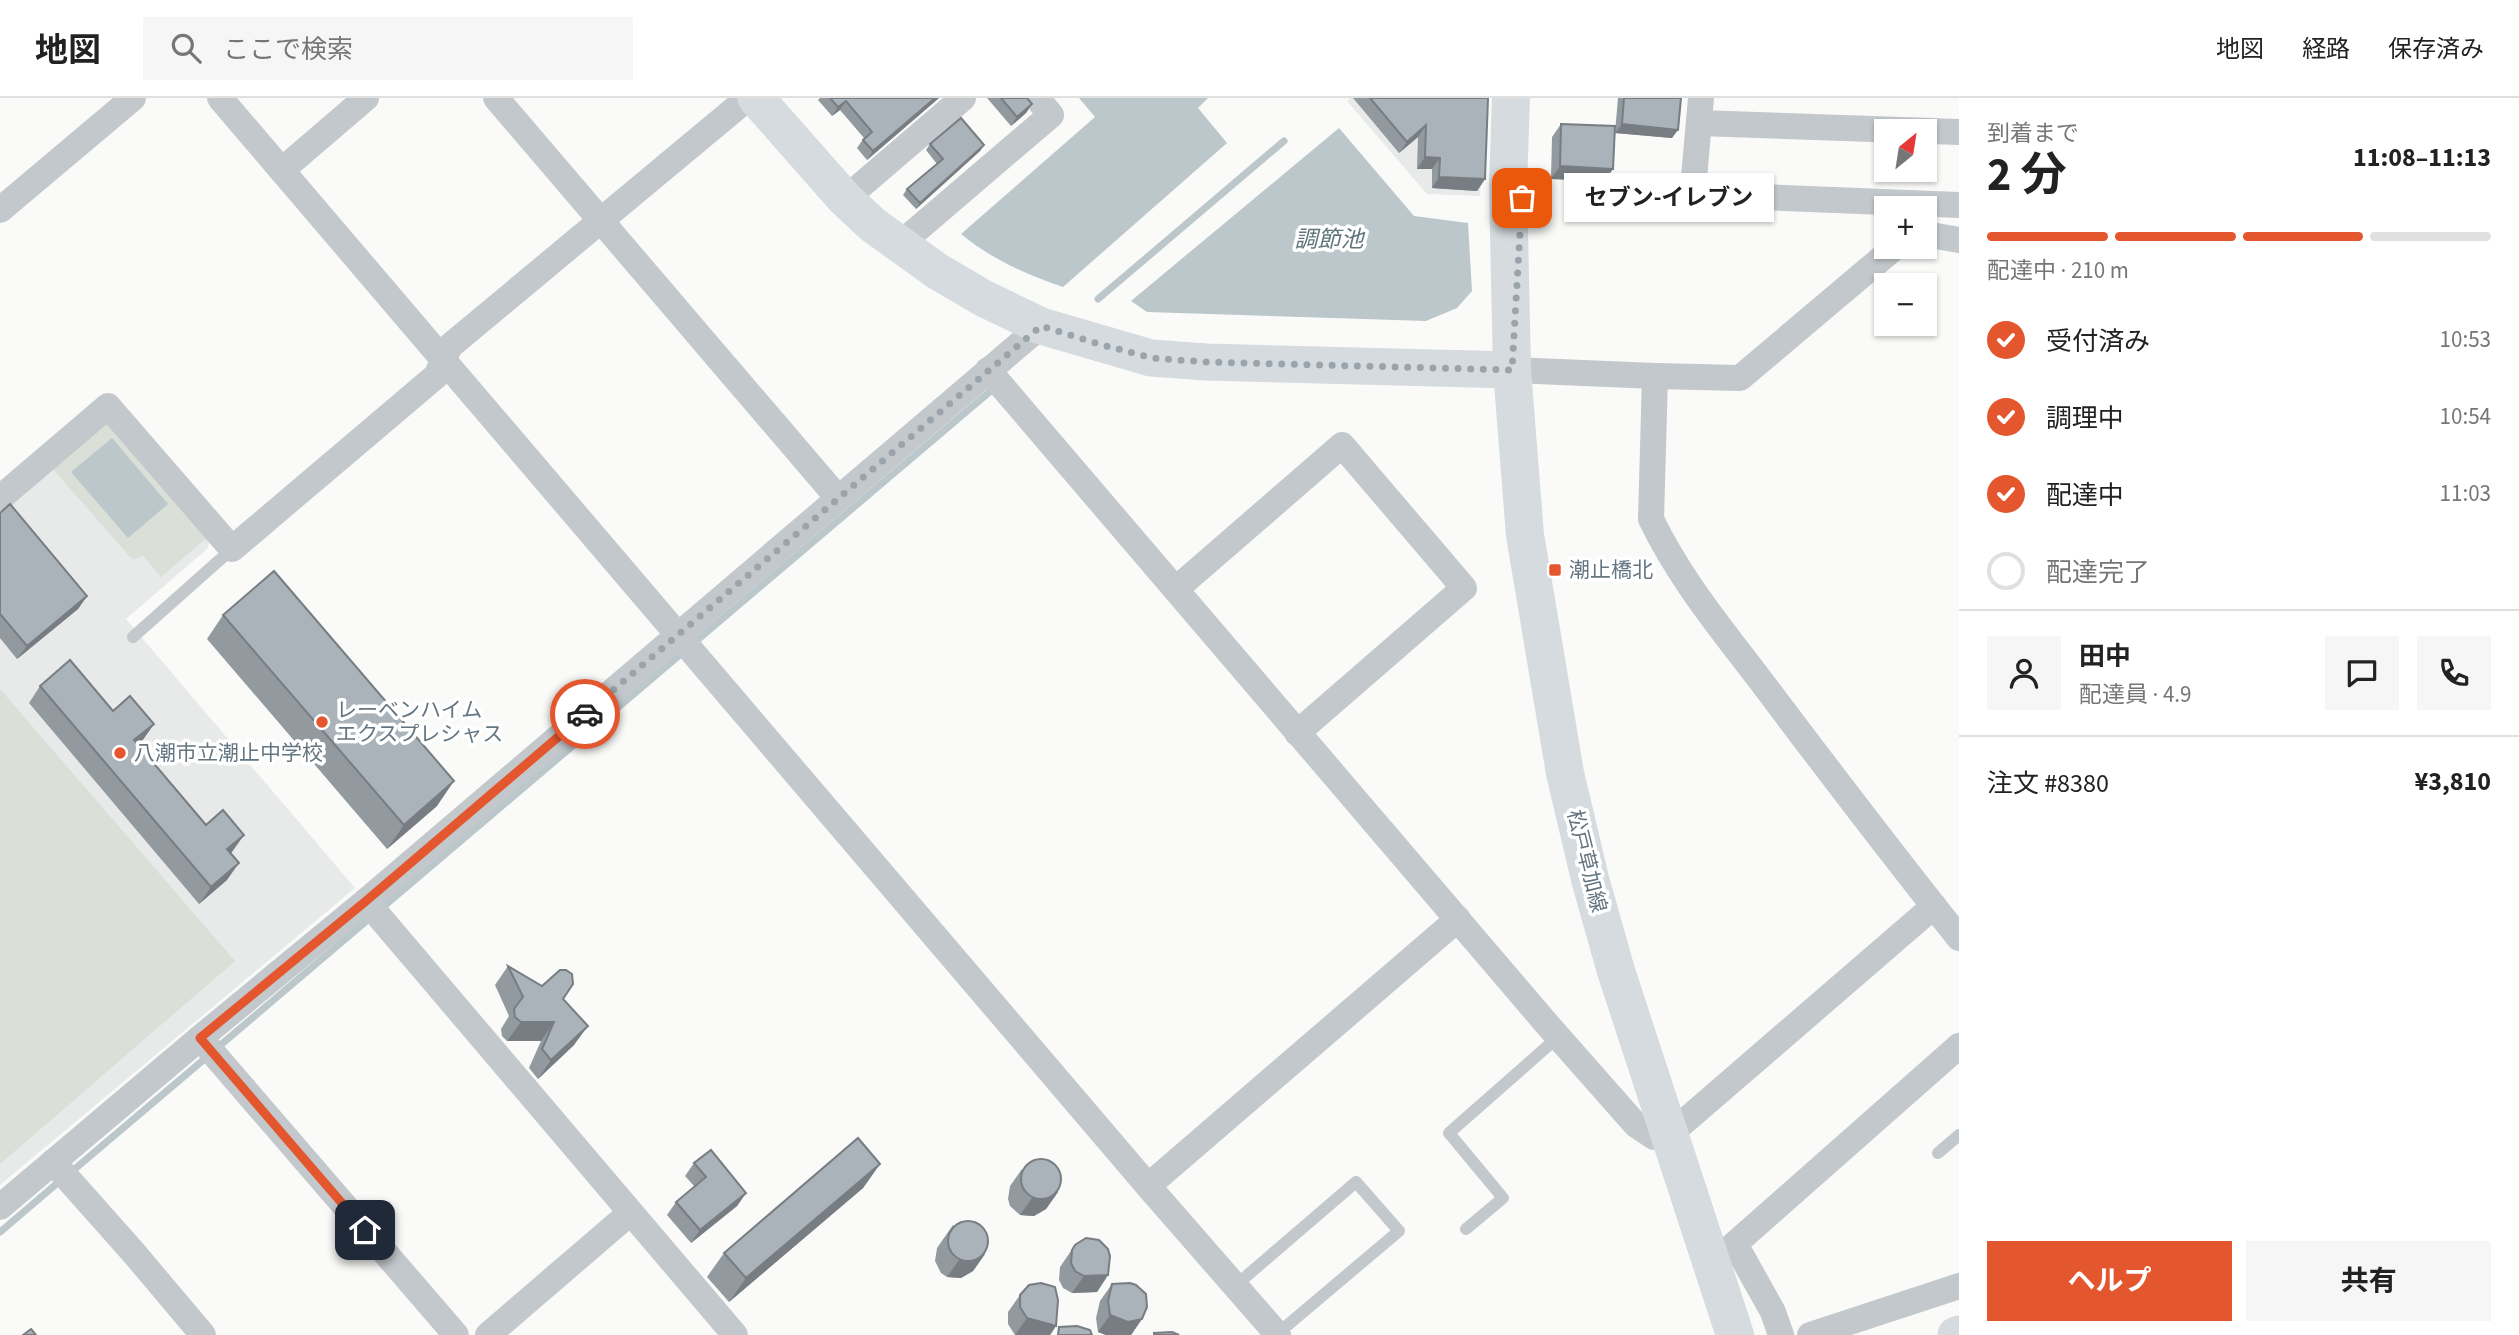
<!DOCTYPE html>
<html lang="ja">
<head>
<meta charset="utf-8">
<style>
	:root { --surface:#fff; --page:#f6f6f6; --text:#222; --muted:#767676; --line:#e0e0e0; --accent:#e4572e }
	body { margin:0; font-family:"Source Sans 3","Noto Sans JP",sans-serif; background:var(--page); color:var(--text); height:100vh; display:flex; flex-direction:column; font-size:26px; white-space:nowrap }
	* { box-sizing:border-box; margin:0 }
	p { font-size:23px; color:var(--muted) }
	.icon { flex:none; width:38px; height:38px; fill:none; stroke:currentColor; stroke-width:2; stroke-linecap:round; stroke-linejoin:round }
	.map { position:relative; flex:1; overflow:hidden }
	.panel { display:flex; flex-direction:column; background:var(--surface); width:560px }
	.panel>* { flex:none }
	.needle { width:46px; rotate:30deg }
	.tools { position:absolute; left:1874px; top:21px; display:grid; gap:14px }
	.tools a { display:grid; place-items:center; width:63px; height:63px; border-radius:0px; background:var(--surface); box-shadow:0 2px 5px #0004; font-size:35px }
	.pin { position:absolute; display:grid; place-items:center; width:60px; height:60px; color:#fff; margin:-30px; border-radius:14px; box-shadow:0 4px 10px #0006 }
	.courier { position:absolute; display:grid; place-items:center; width:70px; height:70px; margin:-35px; border:5px solid #e4572e; border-radius:50%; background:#fff; color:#222; box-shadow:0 2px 9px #0007 }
	.bubble { position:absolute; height:49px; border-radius:0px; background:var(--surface); box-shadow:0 2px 5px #0004; font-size:23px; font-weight:700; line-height:49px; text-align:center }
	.summary em { font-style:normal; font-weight:700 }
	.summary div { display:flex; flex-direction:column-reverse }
	.summary { display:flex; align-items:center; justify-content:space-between; height:119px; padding:0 28px }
	h1 { font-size:46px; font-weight:700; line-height:52px }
	.bar { display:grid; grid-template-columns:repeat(4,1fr); gap:10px 7px; align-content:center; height:84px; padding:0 28px }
	.bar i { height:9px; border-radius:5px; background:var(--line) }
	.bar .current { background:var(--accent) }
	.bar p { grid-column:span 4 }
	.line { display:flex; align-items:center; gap:18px; padding:0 28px; border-top:2px solid var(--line) }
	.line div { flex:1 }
	.round { display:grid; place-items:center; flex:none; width:74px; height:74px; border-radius:0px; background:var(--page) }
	ol { padding:0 28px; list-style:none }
	li { display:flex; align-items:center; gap:21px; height:77px }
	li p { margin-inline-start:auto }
	li .icon { padding:7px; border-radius:50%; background:var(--accent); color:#fff; stroke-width:4 }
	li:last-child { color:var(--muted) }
	li i { width:38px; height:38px; border:4px solid var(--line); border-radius:50% }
	.action { display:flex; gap:14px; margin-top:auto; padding:14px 28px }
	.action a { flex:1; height:80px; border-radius:0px; background:var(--accent); color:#fff; font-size:28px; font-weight:700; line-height:80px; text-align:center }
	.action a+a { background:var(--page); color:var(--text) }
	header { display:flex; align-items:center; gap:42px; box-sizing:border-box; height:98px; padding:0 35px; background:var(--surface); border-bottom:2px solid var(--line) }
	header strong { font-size:33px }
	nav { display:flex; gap:38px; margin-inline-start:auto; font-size:24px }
	.search { width:490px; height:63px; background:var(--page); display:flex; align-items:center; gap:18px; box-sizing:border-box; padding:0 24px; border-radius:0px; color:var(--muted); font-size:26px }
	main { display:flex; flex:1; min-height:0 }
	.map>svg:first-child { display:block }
	.built { fill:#e8e9e9 }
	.green { fill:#dadfd7 }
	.water { fill:#bbc7cb }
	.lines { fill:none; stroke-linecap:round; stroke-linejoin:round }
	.stream { stroke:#bbc7cb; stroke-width:7 }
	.lane { stroke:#c3c8cc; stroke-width:12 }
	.street { stroke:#c3c8cc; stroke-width:26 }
	.secondary { stroke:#d6dbdf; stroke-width:37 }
	.primary { stroke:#d6dbdf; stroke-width:38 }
	.wall { fill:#929a9f }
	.shaded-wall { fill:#777d82 }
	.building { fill:#aab3b9; stroke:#777d82; stroke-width:2 }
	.done { stroke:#99a4ac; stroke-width:7; stroke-dasharray:0 12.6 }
	.route { stroke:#e4572e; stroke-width:9 }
	.poi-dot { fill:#e4572e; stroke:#fff; stroke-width:2.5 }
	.labels { text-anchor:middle; stroke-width:7; stroke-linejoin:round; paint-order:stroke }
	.poi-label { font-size:21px; fill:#657683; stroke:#fff; text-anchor:start }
	.street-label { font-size:21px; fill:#657683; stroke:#fff }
	.water-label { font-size:23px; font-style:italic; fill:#60757c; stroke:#fff }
</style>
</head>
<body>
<header>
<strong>地図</strong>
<div class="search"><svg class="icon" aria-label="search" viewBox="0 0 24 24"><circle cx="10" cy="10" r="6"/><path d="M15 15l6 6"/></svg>ここで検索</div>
<nav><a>地図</a><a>経路</a><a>保存済み</a></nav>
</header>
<main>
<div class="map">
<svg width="1959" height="1237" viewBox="0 0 1959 1237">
	<rect width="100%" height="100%" fill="#fafaf8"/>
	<!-- built -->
	<g class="built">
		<path d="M1350,0h135l-5,98 -53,-2 -80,-93z"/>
		<path d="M100,325l110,116 -2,9 -82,71 229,269 -355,297v-677z"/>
	</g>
	<!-- green -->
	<g class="green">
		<path d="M103,323l12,3 95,111 -49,42 -18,-21 -10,4 -82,-93z"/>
		<path d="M0,591l235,272 -235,203z"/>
	</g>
	<!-- water -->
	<g class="water">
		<path d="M1079,0h129l-10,10 29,35 -164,144c-37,-13 -72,-28 -102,-53l134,-117z"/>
		<path d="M1339,30l75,88 54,7 4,68 -15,17 -31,13 -279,-9 -16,-11z"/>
		<path d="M112,340l56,66 -40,34 -57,-66z"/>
	</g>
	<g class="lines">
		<!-- stream -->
		<g class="stream">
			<path d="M1098,201l186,-158"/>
			<path d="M217,950l776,-659"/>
			<path d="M70,1075l138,-117"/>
			<path d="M0,1134l61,-52"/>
		</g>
		<!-- lane -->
		<g class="lane">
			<path d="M133,539l99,-88"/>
			<path d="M1938,1055l21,-18"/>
			<path d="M1466,1131l37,-31 -54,-65 109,-96"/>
			<path d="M1235,1188l121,-104 43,49 -122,103"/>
		</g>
		<!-- street -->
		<g class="street">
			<path d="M220,0l928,1088 130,149"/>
			<path d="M496,0l342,400"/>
			<path d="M1701,0l-7,80 4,11 11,6 250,10"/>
			<path d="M1699,25l260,9"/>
			<path d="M282,72l84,-72"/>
			<path d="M845,101l118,-101"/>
			<path d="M0,112l133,-112"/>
			<path d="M1925,136l34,6"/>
			<path d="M899,147l152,-130 -14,-17"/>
			<path d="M988,272l558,653 90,102 18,12 16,-3 264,-228"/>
			<path d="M1512,272l143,6 -4,143c29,61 73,113 113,166 64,85 129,170 195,253"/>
			<path d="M1655,278l85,2 155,-131"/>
			<path d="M0,400l108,-92 124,143 204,-173 14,-30 298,-248"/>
			<path d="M1176,491l166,-144 122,143 -167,145"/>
			<path d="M366,803l369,434"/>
			<path d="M200,940l256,297"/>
			<path d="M53,1064l80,90 70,83"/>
			<path d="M1148,1088l310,-267"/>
			<path d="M0,1109l200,-169 166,-137 675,-575"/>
			<path d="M1735,1146l38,68 8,23"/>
			<path d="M1712,1166l247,-218"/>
			<path d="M488,1237l142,-122"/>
			<path d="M1810,1237l149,-49"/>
		</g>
		<!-- secondary -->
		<g class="secondary">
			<path d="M756,0l89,101 28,26 64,46 46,27 58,28 110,32 55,4 306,8"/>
			<path d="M1956,1237l3,-1"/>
		</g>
		<!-- primary -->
		<path class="primary" d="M1511,0l-3,87 4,185 13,165 40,238 25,106 26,92 119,364"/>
	</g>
	<!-- wall -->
	<g class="wall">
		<path d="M820,0h119l-72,62 -10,-12 7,-10 -24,-28 -8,6 -14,-16z"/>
		<path d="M987,0h40l5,6 -6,9 -15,13z"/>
		<path d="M1353,0h135l-3,81 -8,12 -45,-3v-19h-15l1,-32 -19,16z"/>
		<path d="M1618,0h63l-9,40 -57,-5z"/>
		<path d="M1561,26l52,45 -9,12 -53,-2 1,-42z"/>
		<path d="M930,46l54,1 -4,6 -64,58 -13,-14 4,-6 30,-25 -11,-14z"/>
		<path d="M0,415l87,83 -9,13 -61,50 -17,-21z"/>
		<path d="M223,517l214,191 -50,43 -180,-210z"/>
		<path d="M40,588l114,38 -12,17 -4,3 68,81 26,27 -1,1 -4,27 -28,24 -170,-201z"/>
		<path d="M508,868l55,33 11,46 -36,34 -9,-11 12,-27h-34l-5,-5 -1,-7 8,-13 -14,-31z"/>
		<path d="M694,1065l52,30 -9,13 -46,37 -24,-28 9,-13 19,-15 -10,-11z"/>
		<path d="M880,1066l-17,24 -134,114 -22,-25 17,-24z"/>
		<path d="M1022,1071l36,23 -12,17 -12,7 -14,-1 -10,-9 -2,-7 2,-13z"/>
		<path d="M953,1127l32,29 -12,17 -12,7 -14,-1 -6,-4 -6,-12 2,-13z"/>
		<path d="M1075,1147l33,30 -11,17 -25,1 -9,-5 -4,-8 1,-13z"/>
		<path d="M1112,1186l30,35 -11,16h-25l-8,-3 -2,-14 4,-17z"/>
		<path d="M1020,1197l36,31 -6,9h-35l-7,-11v-12z"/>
	</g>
	<!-- shaded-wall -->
	<g class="shaded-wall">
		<path d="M935,0h4l-72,62 6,-9z"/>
		<path d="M846,3l-6,9 -8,6 6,-9z"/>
		<path d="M1032,6l-6,9 -15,13 6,-9z"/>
		<path d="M1622,26l56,6 -6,8 -57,-5z"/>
		<path d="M1426,27l-8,12 -19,16 8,-11z"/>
		<path d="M984,47l-4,6 -64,58 4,-6z"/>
		<path d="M1425,59l15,1 -8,11h-15z"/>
		<path d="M1560,68l53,3 -9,12 -53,-2z"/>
		<path d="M1439,79l46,2 -8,12 -45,-3z"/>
		<path d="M87,498l-9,13 -61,50 10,-13z"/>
		<path d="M154,626l-12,17 -19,16 11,-17z"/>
		<path d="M454,683l-17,25 -50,43 17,-24z"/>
		<path d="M244,737l-12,17 -17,14 12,-17z"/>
		<path d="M239,765l-12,17 -28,24 12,-17z"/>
		<path d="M521,924h33l-13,19h-34z"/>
		<path d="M588,928l-14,19 -36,34 13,-19z"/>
		<path d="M880,1066l-17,24 -134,114 17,-24z"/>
		<path d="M1058,1094l-12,17 -12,7 -14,-1 12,-17z"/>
		<path d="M746,1095l-9,13 -46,37 9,-13z"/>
		<path d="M985,1156l-12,17 -12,7 -14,-1 12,-17z"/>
		<path d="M1108,1177l-11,17 -25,1 12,-17z"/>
		<path d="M1110,1217l32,4 -11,16h-25l-8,-3z"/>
		<path d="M1027,1220l29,8 -6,9h-35z"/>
	</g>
	<!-- building -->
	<g class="building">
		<path d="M830,0h105l-62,53 -10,-11 9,-8 -26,-31 -8,6z"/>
		<path d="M1001,0h26l5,6 -15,13z"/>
		<path d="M1370,0h118l-3,81 -46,-2 1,-19 -15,-1 1,-32 -19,17z"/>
		<path d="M1624,0h57l-3,32 -56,-6z"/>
		<path d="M961,20l23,27 -64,58 -13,-14 36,-30 -13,-15z"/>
		<path d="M1561,26l54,2 -2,43 -53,-3z"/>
		<path d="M10,406l77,92 -60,50 -27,-32v-101z"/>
		<path d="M274,473l180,210 -50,44 -181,-210z"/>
		<path d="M70,562l43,51 17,-15 24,28 -20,16 72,85 17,-15 21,25 -17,14 12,14 -28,24 -171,-201z"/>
		<path d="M508,868l34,20 18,-16h6l6,4 1,10 -10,15 25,27 -37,34 -9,-11 12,-27h-33l-6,-5 -1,-8 9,-12z"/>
		<path d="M858,1040l22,26 -134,114 -22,-25z"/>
		<path d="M711,1052l35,43 -46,37 -24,-28 30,-25 -12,-14z"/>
		<circle cx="1041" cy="1081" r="20"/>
		<circle cx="968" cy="1143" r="20"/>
		<path d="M1086,1140l13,2 9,9 2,7 -2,19 -24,1 -9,-5 -4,-8 1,-13 3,-5z"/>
		<path d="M1041,1185l14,4 3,13 -2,26 -29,-8 -7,-11v-12l9,-10z"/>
		<path d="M1130,1185l6,2 10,9 1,13 -5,12 -14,3 -18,-7 -2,-14 4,-17z"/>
		<path d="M1077,1228l13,4 2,5h-34l1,-8z"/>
		<path d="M31,1231l5,6h-13z"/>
		<path d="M1172,1234l7,3h-25v-2z"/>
	</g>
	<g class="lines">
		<!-- done -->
		<path class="done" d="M585,616l456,-388 58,18 53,14 54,4 306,8 10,-172"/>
		<!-- route -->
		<path class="route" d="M365,1132l-165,-192 166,-137 219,-187"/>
	</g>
	<!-- markers -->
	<g class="poi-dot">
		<rect x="1548" y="465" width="14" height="14" rx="3.5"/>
		<circle cx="322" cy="624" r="7"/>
		<circle cx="120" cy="655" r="7"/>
	</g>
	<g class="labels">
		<!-- poi labels -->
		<g class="poi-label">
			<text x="1569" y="479">潮止橋北</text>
			<text x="336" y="619">レーベンハイム<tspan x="336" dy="24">エクスプレシャス</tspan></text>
			<text x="134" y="662">八潮市立潮止中学校</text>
		</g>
		<!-- street labels -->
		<g class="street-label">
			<text transform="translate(1587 763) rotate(76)" y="7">松戸草加線</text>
		</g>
		<!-- water labels -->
		<g class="water-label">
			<text x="1329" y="149">調節池</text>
		</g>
	</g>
</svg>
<div class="tools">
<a><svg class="needle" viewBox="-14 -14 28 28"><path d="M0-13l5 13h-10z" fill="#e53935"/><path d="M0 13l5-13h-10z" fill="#767676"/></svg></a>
<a>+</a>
<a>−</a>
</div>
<div class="pin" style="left:1522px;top:100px;background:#ea580c"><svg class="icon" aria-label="bag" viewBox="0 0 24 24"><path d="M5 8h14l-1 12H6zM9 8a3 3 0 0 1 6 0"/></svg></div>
<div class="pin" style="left:365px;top:1132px;background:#1f2937"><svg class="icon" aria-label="home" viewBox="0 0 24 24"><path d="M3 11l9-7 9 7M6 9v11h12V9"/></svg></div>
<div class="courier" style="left:585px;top:616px"><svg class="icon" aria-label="car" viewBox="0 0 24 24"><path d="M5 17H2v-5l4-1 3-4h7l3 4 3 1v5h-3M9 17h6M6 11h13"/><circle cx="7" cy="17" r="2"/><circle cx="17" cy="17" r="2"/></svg></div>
<div class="bubble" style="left:1564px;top:75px;width:210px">セブン-イレブン</div>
</div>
<section class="panel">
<div class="summary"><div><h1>2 分</h1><p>到着まで</p></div><em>11:08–11:13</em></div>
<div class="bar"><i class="current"></i><i class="current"></i><i class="current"></i><i></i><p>配達中 · 210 m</p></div>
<ol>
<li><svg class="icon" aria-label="check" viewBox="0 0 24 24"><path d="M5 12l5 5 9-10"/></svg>受付済み<p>10:53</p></li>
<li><svg class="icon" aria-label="check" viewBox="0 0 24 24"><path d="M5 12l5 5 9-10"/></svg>調理中<p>10:54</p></li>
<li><svg class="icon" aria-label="check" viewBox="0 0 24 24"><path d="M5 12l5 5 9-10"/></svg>配達中<p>11:03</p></li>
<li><i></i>配達完了</li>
</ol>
<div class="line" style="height:126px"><a class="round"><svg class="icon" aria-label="person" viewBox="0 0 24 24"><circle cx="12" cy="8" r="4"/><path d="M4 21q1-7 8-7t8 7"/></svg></a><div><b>田中</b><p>配達員 · 4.9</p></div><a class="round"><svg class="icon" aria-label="chat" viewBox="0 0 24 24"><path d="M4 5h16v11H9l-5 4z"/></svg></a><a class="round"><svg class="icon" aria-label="phone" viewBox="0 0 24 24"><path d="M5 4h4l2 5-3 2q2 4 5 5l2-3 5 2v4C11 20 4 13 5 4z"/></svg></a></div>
<div class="line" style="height:91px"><div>注文 #8380</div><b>¥3,810</b></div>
<div class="action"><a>ヘルプ</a><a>共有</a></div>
</section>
</main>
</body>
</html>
